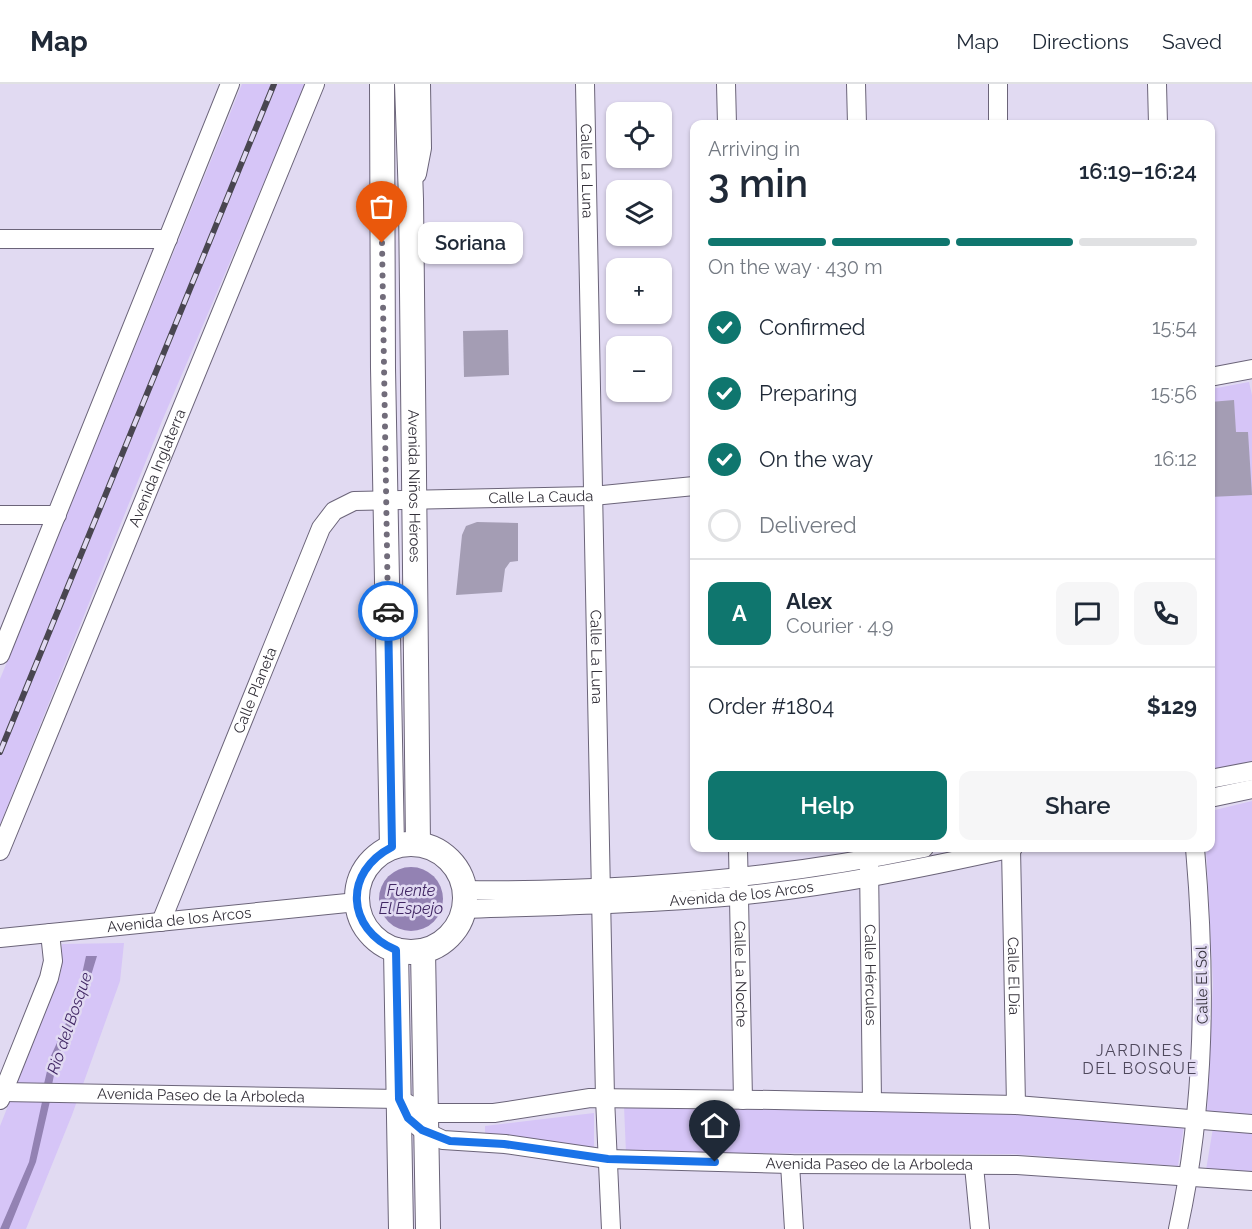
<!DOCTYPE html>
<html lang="en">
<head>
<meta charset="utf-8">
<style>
	:root { --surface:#fff; --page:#f6f6f7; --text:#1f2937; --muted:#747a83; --line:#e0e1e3; --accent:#0f766e }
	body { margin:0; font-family:Raleway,sans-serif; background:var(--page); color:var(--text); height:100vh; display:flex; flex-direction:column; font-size:22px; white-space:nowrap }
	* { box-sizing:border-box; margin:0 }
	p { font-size:20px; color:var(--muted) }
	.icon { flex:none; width:33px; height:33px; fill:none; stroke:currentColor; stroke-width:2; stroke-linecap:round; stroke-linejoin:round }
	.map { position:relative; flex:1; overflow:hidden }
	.panel { position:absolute; left:690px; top:36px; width:525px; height:732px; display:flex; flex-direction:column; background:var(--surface); border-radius:12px; box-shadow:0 2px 4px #0004 }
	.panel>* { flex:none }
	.controls { position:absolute; left:606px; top:18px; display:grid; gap:12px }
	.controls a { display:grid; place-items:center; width:66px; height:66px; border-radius:12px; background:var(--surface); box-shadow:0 2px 4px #0004; font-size:30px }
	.pin { position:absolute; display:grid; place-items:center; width:51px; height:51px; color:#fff; margin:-62px -26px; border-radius:50% 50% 50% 0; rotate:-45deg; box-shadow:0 0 6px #0007 }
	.pin .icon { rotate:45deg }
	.courier { position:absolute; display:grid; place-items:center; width:60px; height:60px; margin:-30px; border:4px solid #1a73e8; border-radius:50%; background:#fff; color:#222; box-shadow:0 2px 8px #0007 }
	.bubble { position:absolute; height:42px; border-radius:12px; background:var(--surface); box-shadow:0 2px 4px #0004; font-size:20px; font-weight:600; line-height:42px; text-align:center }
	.overview em { font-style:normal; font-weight:600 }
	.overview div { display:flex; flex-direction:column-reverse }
	.overview { display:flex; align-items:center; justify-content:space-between; height:102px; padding:0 18px }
	h1 { font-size:39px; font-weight:600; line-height:45px }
	.bar { display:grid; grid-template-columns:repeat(4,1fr); gap:9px 6px; align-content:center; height:72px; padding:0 18px }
	.bar i { height:8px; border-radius:4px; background:var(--line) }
	.bar .selected { background:var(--accent) }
	.bar p { grid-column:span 4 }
	.line { display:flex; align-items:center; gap:15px; padding:0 18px; border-top:2px solid var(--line) }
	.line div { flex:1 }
	.round { display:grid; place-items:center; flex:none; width:63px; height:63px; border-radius:12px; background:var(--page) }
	ol { padding:0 18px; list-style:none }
	li { display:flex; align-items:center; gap:18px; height:66px }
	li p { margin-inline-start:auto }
	li .icon { padding:6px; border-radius:50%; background:var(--accent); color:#fff; stroke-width:4 }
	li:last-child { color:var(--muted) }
	li i { width:33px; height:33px; border:3px solid var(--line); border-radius:50% }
	.cta { display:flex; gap:12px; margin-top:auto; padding:12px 18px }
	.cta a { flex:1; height:69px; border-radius:12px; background:var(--accent); color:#fff; font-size:24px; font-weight:600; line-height:69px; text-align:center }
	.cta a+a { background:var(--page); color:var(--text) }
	header { display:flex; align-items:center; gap:36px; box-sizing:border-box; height:84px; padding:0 30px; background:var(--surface); border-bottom:2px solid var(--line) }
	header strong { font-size:28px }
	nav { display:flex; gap:33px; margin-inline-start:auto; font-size:21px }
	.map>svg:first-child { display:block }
	.green { fill:#d6c5f7 }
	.water { fill:#9382b3 }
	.building { fill:#a49db4 }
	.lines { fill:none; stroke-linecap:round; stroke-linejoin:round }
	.minor-casing { stroke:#6b6479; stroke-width:20 }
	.major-casing { stroke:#6b6479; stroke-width:26 }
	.minor { stroke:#fff; stroke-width:18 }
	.major { stroke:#fff; stroke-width:24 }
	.rail-casing { stroke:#494650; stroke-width:6 }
	.rail { stroke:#e1daf2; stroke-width:4; stroke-dasharray:11; stroke-linecap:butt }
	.done { stroke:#716c7a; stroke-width:6; stroke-dasharray:0 10.8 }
	.route { stroke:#1a73e8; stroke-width:8 }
	.labels { text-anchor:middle; stroke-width:5; stroke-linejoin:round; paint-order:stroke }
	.street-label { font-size:15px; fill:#34313a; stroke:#e1daf2 }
	.water-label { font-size:16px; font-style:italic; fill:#412764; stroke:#e1daf2 }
	.neighbourhood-label { font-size:16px; letter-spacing:1.5px; fill:#4e485c; stroke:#e1daf2 }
</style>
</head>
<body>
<header>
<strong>Map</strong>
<nav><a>Map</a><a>Directions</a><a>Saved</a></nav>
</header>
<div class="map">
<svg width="1252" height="1145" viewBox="0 0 1252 1145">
	<rect width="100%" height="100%" fill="#e1daf2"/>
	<!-- green -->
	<g class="green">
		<path d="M242,0h64l-144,337 -162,404v-146z"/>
		<path d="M1249,298l3,13v367l-41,9v-382z"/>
		<path d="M1252,717v315l-45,-4 6,-128 -7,-136h4l1,-37z"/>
		<path d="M124,859l-4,38 -48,134 -46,114h-26v-103l61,-154 1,-28z"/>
		<path d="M624,1022l391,6 169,13 -6,41 -164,-12 -388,-1z"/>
		<path d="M594,1029v35l-109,-13v-9z"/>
		<path d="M1213,1044l39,3v43l-46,-4z"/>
	</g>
	<!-- water -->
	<g class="water">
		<circle cx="411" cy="815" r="32"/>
		<path d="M86,872h11l-16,52 -24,52 -5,25 -8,-1 6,-26 26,-57z"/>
		<path d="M50,1017l-14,61 -27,67h-9l29,-67 13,-60z"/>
	</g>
	<!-- building -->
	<g class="building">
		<path d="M508,246l1,45 -45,2 -1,-46z"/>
		<path d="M1234,316l2,32h12l4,63 -42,2v-95z"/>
		<path d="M477,438l41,1v38l-8,1 -5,7 -3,23 -46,3 6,-60 4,-9z"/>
	</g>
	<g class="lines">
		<!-- minor casing -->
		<g class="minor-casing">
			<g id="minor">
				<path id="s1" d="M585,0l20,1014 6,131"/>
				<path d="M726,0l1,40"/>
				<path d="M856,0l1,40"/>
				<path d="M998,0v40"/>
				<path d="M1157,0l1,40"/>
				<path d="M417,90l5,-26 -1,-64"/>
				<path d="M0,155h168"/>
				<path d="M1210,293l42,-8"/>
				<path d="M0,431h57"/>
				<path d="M0,571l230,-571"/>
				<path d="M1210,695l42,-8"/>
				<path d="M1210,714l42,-9"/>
				<path id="s2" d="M738,764l5,252"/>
				<path id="s3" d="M1011,764l5,257"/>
				<path id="s4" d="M0,767l315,-767"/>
				<path id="s5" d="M869,780l3,238"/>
				<path d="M464,806c154,2 309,-11 460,-42"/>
				<path id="s6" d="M464,825c91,-3 181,-5 272,-13 93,-9 187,-28 277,-48"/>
				<path id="s7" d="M161,838l160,-394 13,-17 20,-10 239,-5 101,-10"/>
				<path id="s8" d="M0,854l357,-36"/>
				<path id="s9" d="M3,1008l396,7 26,14h69l96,-15 185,2 241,5 236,19"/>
				<path d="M0,1016l49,-122 4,-17 -3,-28"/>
				<path id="s10" d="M400,1016l8,18 14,12 21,10 62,4 103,15 182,5 227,1 235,16"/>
				<path d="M790,1080l4,65"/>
				<path d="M974,1082l6,63"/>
				<path d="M1178,1145c28,-127 28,-253 17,-381"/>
			</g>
		</g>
		<!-- major casing -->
		<g class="major-casing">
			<g id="major">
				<path d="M382,0l1,284 9,479"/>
				<path id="s11" d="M407,0l4,115 7,645"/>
				<circle cx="411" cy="814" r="54"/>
				<path d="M396,866l5,279"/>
				<path d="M423,867l5,278"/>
			</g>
		</g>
		<!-- minor -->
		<use href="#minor" class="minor"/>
		<!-- major -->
		<use href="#major" class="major"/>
		<!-- rail casing -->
		<g class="rail-casing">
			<path id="rail" d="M0,668l274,-668"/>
		</g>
		<!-- rail -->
		<use href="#rail" class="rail"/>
	</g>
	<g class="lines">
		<!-- done -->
		<path class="done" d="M382,159l6,368"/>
		<!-- route -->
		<path class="route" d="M388,527l4,236c-49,25 -46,82 4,103l3,149 9,19 14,12 28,11 54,3 104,15 107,3"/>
	</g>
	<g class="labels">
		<!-- street labels -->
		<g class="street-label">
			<text dy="5" stroke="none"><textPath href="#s1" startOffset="87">Calle La Luna</textPath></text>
			<text dy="5" stroke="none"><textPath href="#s4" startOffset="414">Avenida Inglaterra</textPath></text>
			<text dy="5" stroke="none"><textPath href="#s11" startOffset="402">Avenida Niños Héroes</textPath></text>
			<text dy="5" stroke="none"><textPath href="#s7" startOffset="656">Calle La Cauda</textPath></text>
			<text dy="5" stroke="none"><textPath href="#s1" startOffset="573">Calle La Luna</textPath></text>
			<text dy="5" stroke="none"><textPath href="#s7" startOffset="250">Calle Planeta</textPath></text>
			<text dy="5" stroke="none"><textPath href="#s6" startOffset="278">Avenida de los Arcos</textPath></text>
			<text dy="5" stroke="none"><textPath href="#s8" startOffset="180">Avenida de los Arcos</textPath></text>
			<text dy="5" stroke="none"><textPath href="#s2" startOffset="126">Calle La Noche</textPath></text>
			<text dy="5" stroke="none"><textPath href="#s5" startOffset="111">Calle Hércules</textPath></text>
			<text dy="5" stroke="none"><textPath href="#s3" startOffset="128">Calle El Día</textPath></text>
			<text transform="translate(1202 901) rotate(-91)" y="5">Calle El Sol</text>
			<text dy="5" stroke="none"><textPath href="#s9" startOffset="198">Avenida Paseo de la Arboleda</textPath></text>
			<text dy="5" stroke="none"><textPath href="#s10" startOffset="489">Avenida Paseo de la Arboleda</textPath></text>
		</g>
		<!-- water labels -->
		<g class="water-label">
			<text x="411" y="812">Fuente<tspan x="411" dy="18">El Espejo</tspan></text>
			<text transform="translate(69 939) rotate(-71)" y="6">Rio del Bosque</text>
		</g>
		<!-- neighbourhood labels -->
		<g class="neighbourhood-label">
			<text x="1140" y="972">JARDINES<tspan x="1140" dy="18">DEL BOSQUE</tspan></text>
		</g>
	</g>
</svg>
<div class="controls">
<a><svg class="icon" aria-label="locate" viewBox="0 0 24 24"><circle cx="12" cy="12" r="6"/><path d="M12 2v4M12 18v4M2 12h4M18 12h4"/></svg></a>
<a><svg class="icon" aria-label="layers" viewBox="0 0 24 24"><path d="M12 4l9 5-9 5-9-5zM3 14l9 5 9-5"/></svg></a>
<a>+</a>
<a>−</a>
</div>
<div class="pin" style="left:382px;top:159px;background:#ea580c"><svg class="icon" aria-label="bag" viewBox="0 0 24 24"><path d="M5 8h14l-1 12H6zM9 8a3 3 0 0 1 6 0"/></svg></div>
<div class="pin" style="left:715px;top:1078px;background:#1f2937"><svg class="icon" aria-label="home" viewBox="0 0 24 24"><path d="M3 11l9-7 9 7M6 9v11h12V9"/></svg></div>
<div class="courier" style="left:388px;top:527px"><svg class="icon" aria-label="car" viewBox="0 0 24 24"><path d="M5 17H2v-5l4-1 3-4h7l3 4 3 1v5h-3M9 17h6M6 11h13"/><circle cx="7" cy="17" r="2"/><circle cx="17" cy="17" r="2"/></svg></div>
<div class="bubble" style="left:418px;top:138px;width:105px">Soriana</div>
<section class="panel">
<div class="overview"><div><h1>3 min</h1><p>Arriving in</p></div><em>16:19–16:24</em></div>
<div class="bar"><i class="selected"></i><i class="selected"></i><i class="selected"></i><i></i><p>On the way · 430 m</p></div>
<ol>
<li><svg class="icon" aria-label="check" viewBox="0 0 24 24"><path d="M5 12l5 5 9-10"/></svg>Confirmed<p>15:54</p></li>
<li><svg class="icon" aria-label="check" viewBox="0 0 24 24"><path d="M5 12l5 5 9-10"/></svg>Preparing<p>15:56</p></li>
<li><svg class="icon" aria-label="check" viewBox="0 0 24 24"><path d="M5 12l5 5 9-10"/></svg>On the way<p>16:12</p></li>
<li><i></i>Delivered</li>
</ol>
<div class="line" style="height:108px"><b class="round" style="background:var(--accent);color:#fff">A</b><div><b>Alex</b><p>Courier · 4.9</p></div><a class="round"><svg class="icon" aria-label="chat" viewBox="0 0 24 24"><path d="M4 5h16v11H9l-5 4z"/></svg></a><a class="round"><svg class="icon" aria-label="phone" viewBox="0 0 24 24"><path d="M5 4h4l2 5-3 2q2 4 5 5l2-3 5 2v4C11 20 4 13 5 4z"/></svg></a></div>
<div class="line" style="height:78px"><div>Order #1804</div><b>$129</b></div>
<div class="cta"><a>Help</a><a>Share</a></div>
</section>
</div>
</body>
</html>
